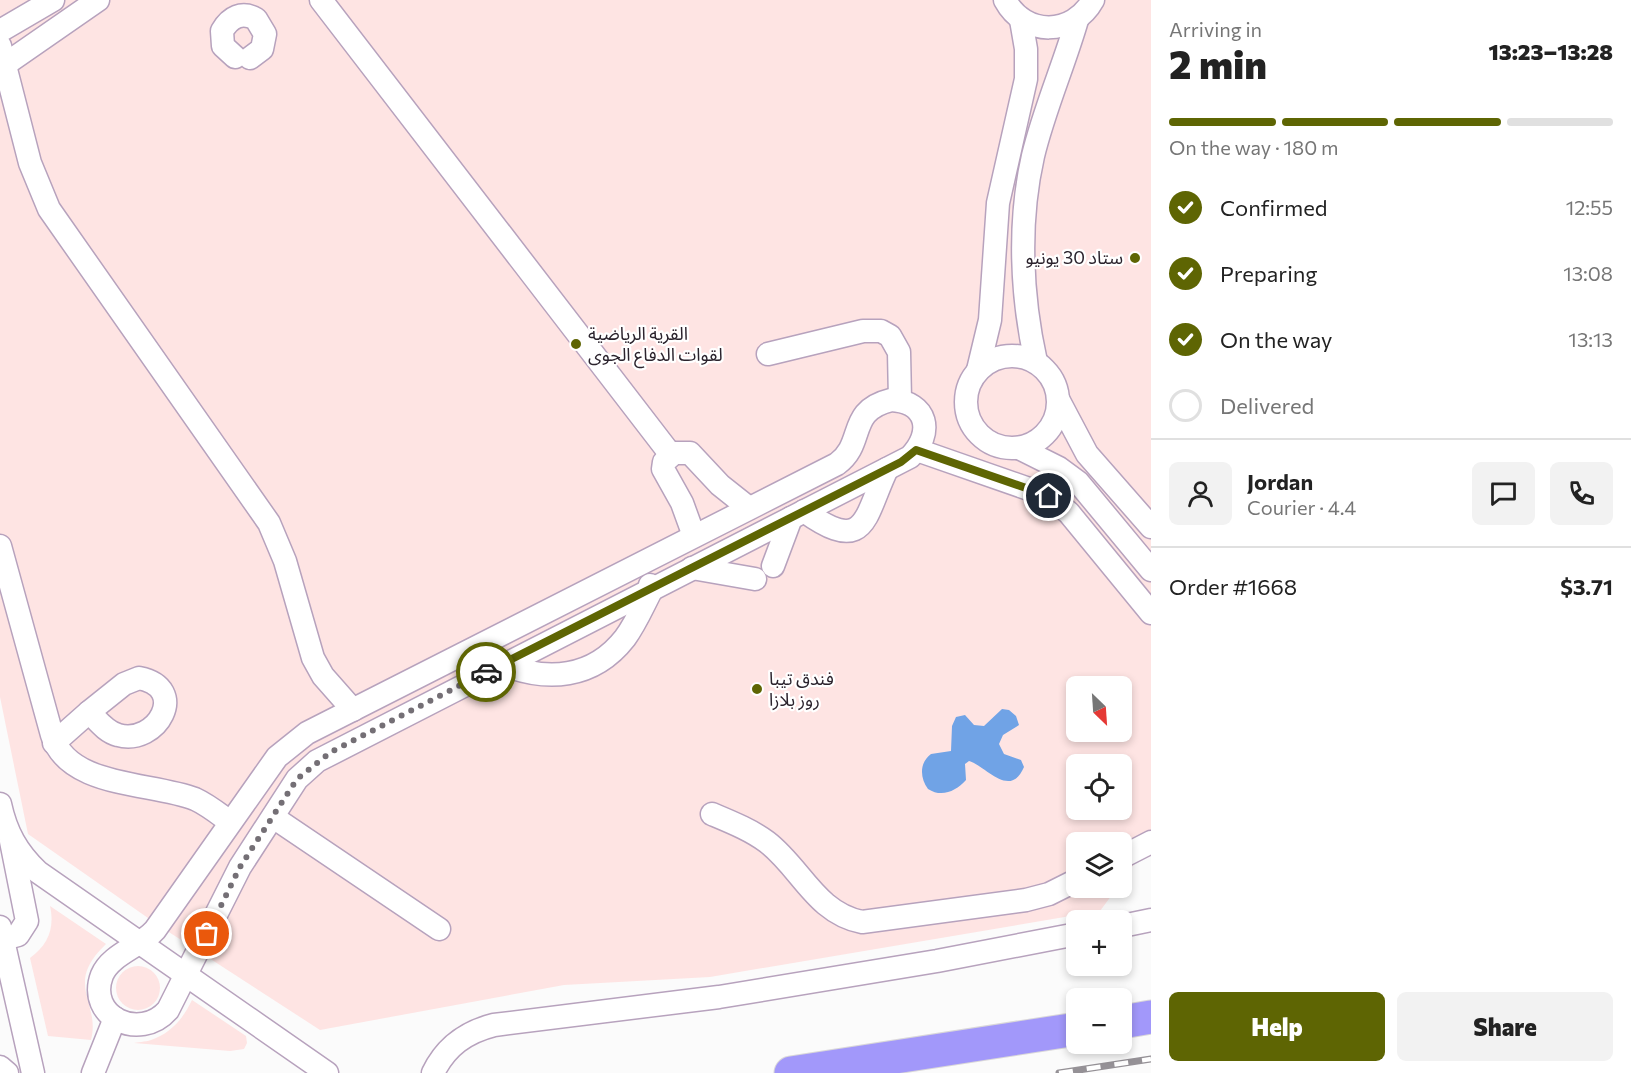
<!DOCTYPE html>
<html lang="en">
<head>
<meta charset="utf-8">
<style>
	:root { --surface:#fff; --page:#f2f2f2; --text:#222; --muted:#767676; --line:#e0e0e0; --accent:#5e6503 }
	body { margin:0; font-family:Commissioner,"Noto Sans Arabic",sans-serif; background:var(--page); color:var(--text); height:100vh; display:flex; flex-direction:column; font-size:22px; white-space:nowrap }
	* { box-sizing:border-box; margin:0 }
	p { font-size:20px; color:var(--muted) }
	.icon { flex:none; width:33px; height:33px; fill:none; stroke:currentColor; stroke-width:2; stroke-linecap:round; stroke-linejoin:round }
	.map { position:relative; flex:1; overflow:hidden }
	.side { display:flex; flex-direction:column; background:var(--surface); width:480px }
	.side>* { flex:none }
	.needle { width:39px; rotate:155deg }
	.tools { position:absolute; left:1066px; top:676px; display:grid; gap:12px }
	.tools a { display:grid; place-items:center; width:66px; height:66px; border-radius:9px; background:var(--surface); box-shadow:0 3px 9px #0003; font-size:30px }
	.pin { position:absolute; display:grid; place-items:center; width:51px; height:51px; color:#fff; margin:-26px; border:3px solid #fff; border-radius:50%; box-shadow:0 2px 6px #0007 }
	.courier { position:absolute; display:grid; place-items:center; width:60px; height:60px; margin:-30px; border:4px solid #5e6503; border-radius:50%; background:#fff; color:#222; box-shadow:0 2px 8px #0007 }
	.headline em { font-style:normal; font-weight:800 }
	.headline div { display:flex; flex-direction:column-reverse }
	.headline { display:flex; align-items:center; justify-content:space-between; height:102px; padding:0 18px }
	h1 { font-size:39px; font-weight:800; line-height:45px }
	.bar { display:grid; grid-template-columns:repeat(4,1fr); gap:9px 6px; align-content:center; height:72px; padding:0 18px }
	.bar i { height:8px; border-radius:4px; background:var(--line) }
	.bar .current { background:var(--accent) }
	.bar p { grid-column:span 4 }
	.line { display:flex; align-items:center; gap:15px; padding:0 18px; border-top:2px solid var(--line) }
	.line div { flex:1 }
	.round { display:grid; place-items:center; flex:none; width:63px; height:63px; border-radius:9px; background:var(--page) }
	ol { padding:0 18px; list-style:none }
	li { display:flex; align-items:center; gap:18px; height:66px }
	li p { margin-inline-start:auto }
	li .icon { padding:6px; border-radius:50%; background:var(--accent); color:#fff; stroke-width:4 }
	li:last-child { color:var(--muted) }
	li i { width:33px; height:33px; border:3px solid var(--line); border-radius:50% }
	.button { display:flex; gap:12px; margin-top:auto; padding:12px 18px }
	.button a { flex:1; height:69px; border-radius:9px; background:var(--accent); color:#fff; font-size:24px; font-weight:800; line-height:69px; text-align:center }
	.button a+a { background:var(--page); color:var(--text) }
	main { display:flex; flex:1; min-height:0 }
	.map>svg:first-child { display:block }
	.green { fill:#fee4e3; fill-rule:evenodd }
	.water { fill:#70a3e6 }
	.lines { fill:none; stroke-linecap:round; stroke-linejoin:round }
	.minor-casing { stroke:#b7a2bd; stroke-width:25 }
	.highway-casing { stroke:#d9d7d9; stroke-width:35 }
	.minor { stroke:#fff; stroke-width:22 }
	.highway { stroke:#a298fa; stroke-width:33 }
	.rail-casing { stroke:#959196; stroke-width:7 }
	.rail { stroke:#fff; stroke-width:4.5; stroke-dasharray:14; stroke-linecap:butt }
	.done { stroke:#746f75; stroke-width:6; stroke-dasharray:0 10.8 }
	.route { stroke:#5e6503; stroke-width:8 }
	.poi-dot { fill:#5e6503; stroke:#fff; stroke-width:2 }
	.labels { text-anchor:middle; stroke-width:4.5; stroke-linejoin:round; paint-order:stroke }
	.poi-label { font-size:18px; fill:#2b232d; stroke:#fff; text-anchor:start }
</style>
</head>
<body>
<main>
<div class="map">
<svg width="1151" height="1073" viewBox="0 0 1151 1073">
	<rect width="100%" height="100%" fill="#fbfbfb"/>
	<!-- green -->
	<g class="green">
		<path d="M0,0h1151v856l-14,4 -15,21v-38h-45v45h40l-17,23 -390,66 -146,8 -244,45 -162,-105 -130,-91 -28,-137zM1077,687h45v45h-45zM1077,765h45v45h-45z"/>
		<path d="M50,906l56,38c-43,41 -5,58 -15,96l-43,-4 -18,-78c18,-13 25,-30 20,-52z"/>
		<circle cx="138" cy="988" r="22"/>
		<path d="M192,1000l54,36 1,7 -3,6 -14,2 -96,-8c3,-1 11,-1 17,-3 20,-7 32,-21 41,-40z"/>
	</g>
	<!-- water -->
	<path class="water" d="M1002,709l7,1 7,6 3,9 -16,10 -4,9 5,10 17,6 3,7c-14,33 -39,-2 -55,-6l-4,3 1,16c-10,11 -24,18 -38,9 -8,-11 -9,-26 3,-35l20,-3 1,-25 4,-9 9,-2 9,10 10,1z"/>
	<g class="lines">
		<!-- minor casing -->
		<g class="minor-casing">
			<g id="minor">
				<path d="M321,0l350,455"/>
				<path d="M1005,0c20,37 68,36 88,0"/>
				<path d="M0,31l53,-31"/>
				<path d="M0,46l30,117 19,46 220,314 16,38 28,97 10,18 30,34"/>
				<path d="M235,57l-12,-11 -1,-15c8,-14 20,-20 34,-12l9,15 -3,15 -12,9"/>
				<path d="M0,68l98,-68"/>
				<path d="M768,354l95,-23h18l9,5 9,16 1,48"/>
				<circle cx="1012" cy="402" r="46"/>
				<path d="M1036,362c-15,-67 -18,-140 -3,-206 11,-46 31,-91 44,-136"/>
				<path d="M978,370l12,-50 8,-117 28,-124v-30l-5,-29"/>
				<path d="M891,400c37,2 43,33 19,57l-593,304 -20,18 -57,88 -72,143c-28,32 -82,7 -66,-35 9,-21 38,-28 53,-45l122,-173 30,-24 530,-269c29,-21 9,-53 54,-64z"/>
				<path d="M1059,401l28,53 64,73"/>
				<path d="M1019,448l40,20 19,14 73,88"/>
				<path d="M917,450l132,46 20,17 82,100"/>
				<path d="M804,511c63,45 60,6 83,-42"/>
				<path d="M694,536l-12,-33 -19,-34 1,-7 10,-9h16l30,32 29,23"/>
				<path d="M0,546l52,189c16,53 99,47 143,64 13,6 24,15 35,23"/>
				<path d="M773,566l18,-48"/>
				<path d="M692,568l63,11"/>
				<path d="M502,664c45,18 91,15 123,-26 11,-15 18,-32 27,-49l-2,-4"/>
				<path d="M139,678c51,10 18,68 -21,57 -12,-3 -20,-14 -29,-23l35,-28z"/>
				<path d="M54,743l35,-31"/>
				<path d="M0,804c6,28 17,48 38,68l289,201"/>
				<path d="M712,814c19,8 39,16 55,28 34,26 49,71 95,80l164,-22 23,-6 28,-14"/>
				<path d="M273,817l166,112"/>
				<path d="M1122,857l29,-15"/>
				<path d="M1122,926l29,-6"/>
				<path d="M0,927l33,146"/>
				<path d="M3,939l15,-4 9,-14 -16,-80"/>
				<path d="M0,1067l7,6"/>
				<path d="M93,1073l22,-55"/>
				<path d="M433,1073c13,-27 33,-41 61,-48l225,-28 218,-36 140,-27"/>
			</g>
		</g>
		<!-- highway casing -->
		<g class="highway-casing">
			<g id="highway">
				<path d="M1122,1022l29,-5"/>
				<path d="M791,1073l286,-44"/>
			</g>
		</g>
		<!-- minor -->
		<use href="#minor" class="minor"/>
		<!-- highway -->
		<use href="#highway" class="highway"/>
		<!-- rail casing -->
		<g class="rail-casing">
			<path id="rail" d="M1059,1073l92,-14"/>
		</g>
		<!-- rail -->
		<use href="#rail" class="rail"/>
	</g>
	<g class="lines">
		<!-- done -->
		<path class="done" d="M207,934l33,-67 57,-88 34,-27 155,-80"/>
		<!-- route -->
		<path class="route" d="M486,672l415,-210 15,-12 133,46"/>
	</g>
	<!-- markers -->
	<g class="poi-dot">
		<circle cx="1135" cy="258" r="6"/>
		<circle cx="576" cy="344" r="6"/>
		<circle cx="757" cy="689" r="6"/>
	</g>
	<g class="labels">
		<!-- poi labels -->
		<g class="poi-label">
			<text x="1123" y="264" text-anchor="end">ستاد 30 يونيو</text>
			<text x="588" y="340">القرية الرياضية<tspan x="588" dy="21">لقوات الدفاع الجوى</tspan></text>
			<text x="769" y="685">فندق تيبا<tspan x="769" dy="21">روز بلازا</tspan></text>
		</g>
	</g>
</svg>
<div class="tools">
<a><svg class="needle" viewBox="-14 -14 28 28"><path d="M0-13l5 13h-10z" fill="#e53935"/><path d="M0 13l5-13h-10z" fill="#767676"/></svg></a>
<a><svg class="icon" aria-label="locate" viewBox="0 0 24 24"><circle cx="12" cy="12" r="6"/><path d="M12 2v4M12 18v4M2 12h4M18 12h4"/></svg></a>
<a><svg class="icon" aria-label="layers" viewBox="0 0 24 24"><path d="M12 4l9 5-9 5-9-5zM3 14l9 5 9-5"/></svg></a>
<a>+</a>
<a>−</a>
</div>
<div class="pin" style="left:207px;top:934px;background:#ea580c"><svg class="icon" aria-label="bag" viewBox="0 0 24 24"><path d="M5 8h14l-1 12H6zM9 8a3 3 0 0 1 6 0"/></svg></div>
<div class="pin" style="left:1049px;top:496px;background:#1f2937"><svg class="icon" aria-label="home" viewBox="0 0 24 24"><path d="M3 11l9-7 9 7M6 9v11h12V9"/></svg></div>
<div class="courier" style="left:486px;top:672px"><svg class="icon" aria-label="car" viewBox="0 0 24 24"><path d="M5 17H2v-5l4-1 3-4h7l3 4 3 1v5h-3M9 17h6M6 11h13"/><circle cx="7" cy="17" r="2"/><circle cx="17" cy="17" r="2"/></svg></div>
</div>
<section class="side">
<div class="headline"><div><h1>2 min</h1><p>Arriving in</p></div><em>13:23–13:28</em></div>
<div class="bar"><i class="current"></i><i class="current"></i><i class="current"></i><i></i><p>On the way · 180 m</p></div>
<ol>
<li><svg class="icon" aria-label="check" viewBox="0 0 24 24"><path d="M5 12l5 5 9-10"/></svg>Confirmed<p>12:55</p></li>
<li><svg class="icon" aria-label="check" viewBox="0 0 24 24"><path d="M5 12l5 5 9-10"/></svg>Preparing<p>13:08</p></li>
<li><svg class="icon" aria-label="check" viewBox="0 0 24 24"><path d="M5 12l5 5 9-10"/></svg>On the way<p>13:13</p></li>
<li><i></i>Delivered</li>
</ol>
<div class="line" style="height:108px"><a class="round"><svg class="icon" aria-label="person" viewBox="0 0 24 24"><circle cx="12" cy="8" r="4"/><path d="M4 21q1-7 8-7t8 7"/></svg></a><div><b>Jordan</b><p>Courier · 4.4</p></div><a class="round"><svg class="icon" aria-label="chat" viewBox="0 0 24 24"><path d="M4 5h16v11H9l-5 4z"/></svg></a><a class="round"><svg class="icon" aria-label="phone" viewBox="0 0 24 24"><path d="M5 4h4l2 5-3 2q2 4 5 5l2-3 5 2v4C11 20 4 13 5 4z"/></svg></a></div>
<div class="line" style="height:78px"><div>Order #1668</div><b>$3.71</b></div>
<div class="button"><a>Help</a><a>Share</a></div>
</section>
</main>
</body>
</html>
